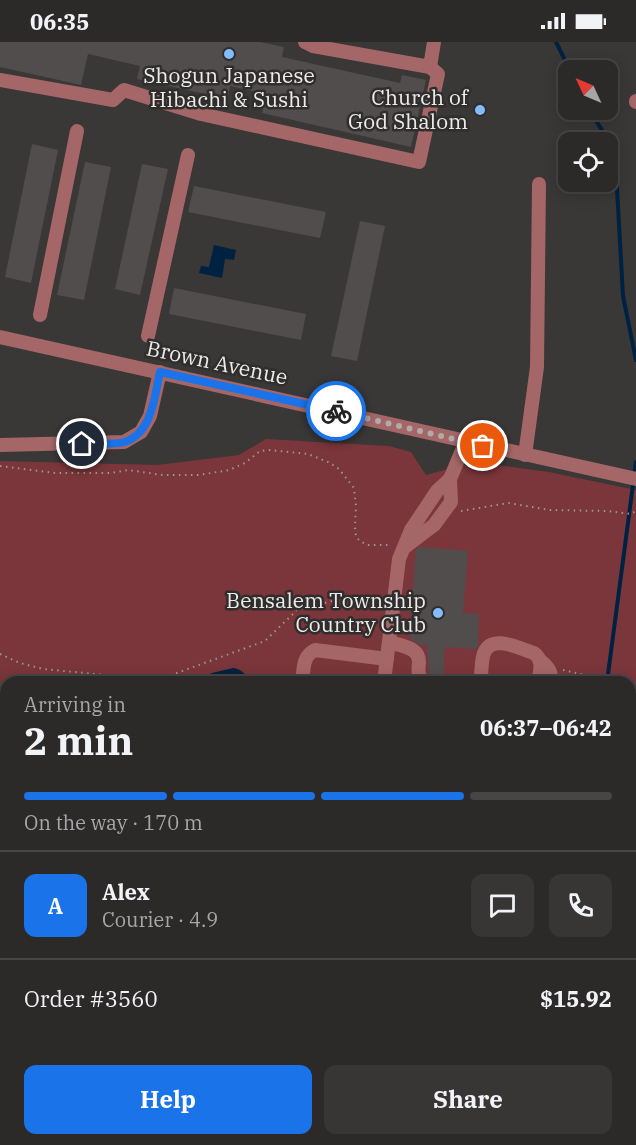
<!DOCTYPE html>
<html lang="en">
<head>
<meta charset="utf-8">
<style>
	:root { --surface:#2c2929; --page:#383535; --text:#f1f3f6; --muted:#a6a6a8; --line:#484546; --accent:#1a73e8 }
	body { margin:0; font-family:"IBM Plex Serif",serif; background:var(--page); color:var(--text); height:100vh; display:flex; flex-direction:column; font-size:22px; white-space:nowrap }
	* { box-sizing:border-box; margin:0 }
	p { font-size:20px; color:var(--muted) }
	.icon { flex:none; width:33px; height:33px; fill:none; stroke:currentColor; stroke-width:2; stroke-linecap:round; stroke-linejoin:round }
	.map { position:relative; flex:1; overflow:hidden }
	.sheet { position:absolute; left:0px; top:634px; width:636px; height:470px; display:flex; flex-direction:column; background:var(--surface); border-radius:18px 18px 0 0; box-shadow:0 3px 15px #0003,0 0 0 2px var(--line) }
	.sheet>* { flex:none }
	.needle { width:39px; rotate:314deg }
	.tools { position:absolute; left:558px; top:18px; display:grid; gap:12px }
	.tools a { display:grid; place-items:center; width:60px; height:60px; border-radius:12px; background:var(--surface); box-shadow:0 3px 15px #0003,0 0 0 2px var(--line); font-size:30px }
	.pin { position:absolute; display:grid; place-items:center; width:51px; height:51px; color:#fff; margin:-26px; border:3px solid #fff; border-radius:50%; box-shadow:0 2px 6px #0007 }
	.courier { position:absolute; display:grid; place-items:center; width:60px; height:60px; margin:-30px; border:4px solid #1a73e8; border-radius:50%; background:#fff; color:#222; box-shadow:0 2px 8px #0007 }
	.headline em { font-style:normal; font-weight:700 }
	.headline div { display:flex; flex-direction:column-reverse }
	.headline { display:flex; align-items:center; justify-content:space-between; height:102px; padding:0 24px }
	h1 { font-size:39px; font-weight:700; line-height:45px }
	.bar { display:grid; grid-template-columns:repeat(4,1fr); gap:9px 6px; align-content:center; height:72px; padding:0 24px }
	.bar i { height:8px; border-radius:4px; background:var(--line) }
	.bar .current { background:var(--accent) }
	.bar p { grid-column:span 4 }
	.line { display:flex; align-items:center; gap:15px; padding:0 24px; border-top:2px solid var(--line) }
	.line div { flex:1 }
	.round { display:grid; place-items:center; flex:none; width:63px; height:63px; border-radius:12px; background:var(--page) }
	.cta { display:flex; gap:12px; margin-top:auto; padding:12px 24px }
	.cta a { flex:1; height:69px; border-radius:12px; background:var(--accent); color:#fff; font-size:24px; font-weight:700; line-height:69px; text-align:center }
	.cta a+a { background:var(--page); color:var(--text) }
	.status { display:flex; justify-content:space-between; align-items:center; height:42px; padding:0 30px; background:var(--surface); direction:ltr }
	.status svg { height:16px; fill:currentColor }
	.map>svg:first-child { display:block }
	.green { fill:#7a363a; fill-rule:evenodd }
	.water { fill:#002242 }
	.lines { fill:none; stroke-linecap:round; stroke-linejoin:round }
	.stream { stroke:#002242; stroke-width:4 }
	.building { fill:#514d4d }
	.path { stroke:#9a9898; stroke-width:2; stroke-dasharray:1.5 4.5; stroke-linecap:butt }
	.minor { stroke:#a56667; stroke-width:14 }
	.done { stroke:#aeabab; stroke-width:6; stroke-dasharray:0 10.8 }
	.route { stroke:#1a73e8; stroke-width:8 }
	.poi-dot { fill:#82bcfa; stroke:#302d2d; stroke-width:2 }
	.labels { text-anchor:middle; stroke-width:5; stroke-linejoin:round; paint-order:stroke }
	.poi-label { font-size:21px; fill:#eceaea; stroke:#302d2d; text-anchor:end }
	.street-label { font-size:21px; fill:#eceaea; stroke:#302d2d }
</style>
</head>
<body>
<div class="status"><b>06:35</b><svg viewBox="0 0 49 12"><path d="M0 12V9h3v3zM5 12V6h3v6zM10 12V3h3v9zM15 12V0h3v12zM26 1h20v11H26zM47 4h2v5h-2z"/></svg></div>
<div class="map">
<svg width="636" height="1103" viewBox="0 0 636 1103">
	<rect width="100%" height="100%" fill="#3a3737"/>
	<!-- green -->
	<path class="green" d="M266,397l123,7 22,6 15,23 48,-13 75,10 87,18v655h-636v-684l157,4 82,-10zM6,640h624v458h-624z"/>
	<!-- water -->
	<g class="water">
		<path d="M214,203l22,5 -2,10 -9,-1 -3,19 -23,-5 2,-7 8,1z"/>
		<path d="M233,626c8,1 14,6 15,14h-57l21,-9z"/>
	</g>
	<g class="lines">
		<!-- stream -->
		<g class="stream">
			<path d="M556,0l14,28"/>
			<path d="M590,68l25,43 8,143 13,64"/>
			<path d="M607,640l29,-220"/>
			<path d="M630,765l6,10"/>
		</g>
	</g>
	<!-- building -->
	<g class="building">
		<path d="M0,0h260l24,5 -2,10 118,26 2,-8 24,5 -15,67 -149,-34 4,-19 -36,-8 -2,13 -91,-20 3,-13 -52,-12 -7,31 -81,-18z"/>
		<path d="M32,102l26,6 -27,133 -26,-6z"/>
		<path d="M85,120l26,5 -27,133 -27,-5z"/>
		<path d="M142,122l26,5 -28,126 -25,-6z"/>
		<path d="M194,144l132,26 -6,26 -132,-26z"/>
		<path d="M360,179l25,5 -28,135 -26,-5z"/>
		<path d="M174,246l132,26 -5,26 -132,-26z"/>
		<path d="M420,505l48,4 -5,62 16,1 -1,32 -2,3 -31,-2 -2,32 -12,-2 -2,-2 -2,-30h-7l-10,-6 2,-27 -10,-1 1,-11 9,1 4,-51z"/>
	</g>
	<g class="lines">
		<!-- path -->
		<g class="path">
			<path d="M0,424l56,7h55l17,-3 34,5h37l30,-5 16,-7 15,-12 9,-1 39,4 20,8 11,7 15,19 2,18 -1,21 1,10 4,4 7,4h24"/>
			<path d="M461,469l48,-8 40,7 58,1 24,3 5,-3"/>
			<path d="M0,612l20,9 23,6 95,9h25l102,-37 32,-31 47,-12h37"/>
			<path d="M563,628l52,12"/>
			<path d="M0,662l6,2"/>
			<path d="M630,671l6,12"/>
			<path d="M630,782h6"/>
			<path d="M0,884l6,3"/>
			<path d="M630,993l6,-1"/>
			<path d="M415,1098l1,5"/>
			<path d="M447,1098l3,5"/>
			<path d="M219,1103l1,-5"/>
		</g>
		<!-- minor -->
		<g class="minor">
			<path d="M305,0l8,4 117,21 4,-25"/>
			<path d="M0,38l113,20 11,-10 77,24 218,48 19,-88 -8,-7"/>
			<path d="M636,60v-1"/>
			<path d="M40,273l37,-184"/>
			<path d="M148,294l40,-181"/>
			<path d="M0,295l636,142"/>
			<path d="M0,403l124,-3 17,-10 9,-16 10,-44"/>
			<path d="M525,413l12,-88 2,-183"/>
			<path d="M405,505l29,-22 17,-23 -1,-23 16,-38"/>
			<path d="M389,600c12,4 31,5 30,21 -1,9 -1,12 4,19"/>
			<path d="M541,619c8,7 11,11 10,21"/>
			<path d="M302,640c2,-12 0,-26 13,-32l72,9"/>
			<path d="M384,640l15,-123 12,-29 26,-39 13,-12"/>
			<path d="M480,640c2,-9 1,-21 4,-29 8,-20 36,-4 50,0 10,7 6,18 4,29"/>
		</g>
	</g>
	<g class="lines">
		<!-- done -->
		<path class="done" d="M336,369l147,35"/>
		<!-- route -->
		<path class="route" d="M82,402c11,-1 32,1 43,-2 28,-10 29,-45 35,-70l176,39"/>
	</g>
	<!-- markers -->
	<g class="poi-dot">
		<circle cx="229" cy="12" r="6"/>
		<circle cx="480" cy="68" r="6"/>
		<circle cx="438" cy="571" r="6"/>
	</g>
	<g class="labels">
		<!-- poi labels -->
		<g class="poi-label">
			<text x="229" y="41" text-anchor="middle">Shogun Japanese<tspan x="229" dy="24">Hibachi &amp; Sushi</tspan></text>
			<text x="468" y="63">Church of<tspan x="468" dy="24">God Shalom</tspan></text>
			<text x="426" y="566">Bensalem Township<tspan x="426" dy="24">Country Club</tspan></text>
		</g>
		<!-- street labels -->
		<g class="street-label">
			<text transform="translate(217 321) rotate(12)" y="7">Brown Avenue</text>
		</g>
	</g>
</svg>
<div class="tools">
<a><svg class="needle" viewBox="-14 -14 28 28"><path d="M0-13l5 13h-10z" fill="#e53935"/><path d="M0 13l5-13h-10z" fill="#a6a6a8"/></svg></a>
<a><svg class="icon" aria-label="locate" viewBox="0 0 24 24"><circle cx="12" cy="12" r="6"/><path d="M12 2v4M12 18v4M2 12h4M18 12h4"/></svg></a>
</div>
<div class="pin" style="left:483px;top:404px;background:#ea580c"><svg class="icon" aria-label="bag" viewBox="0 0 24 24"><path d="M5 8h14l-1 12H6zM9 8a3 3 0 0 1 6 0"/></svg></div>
<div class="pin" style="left:82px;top:402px;background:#1f2937"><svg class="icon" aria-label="home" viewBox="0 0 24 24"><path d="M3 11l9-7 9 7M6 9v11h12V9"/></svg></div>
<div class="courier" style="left:336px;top:369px"><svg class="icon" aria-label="bike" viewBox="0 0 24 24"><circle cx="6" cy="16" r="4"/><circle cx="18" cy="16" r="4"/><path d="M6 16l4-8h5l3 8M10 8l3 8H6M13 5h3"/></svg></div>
<section class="sheet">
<div class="headline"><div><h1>2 min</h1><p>Arriving in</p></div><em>06:37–06:42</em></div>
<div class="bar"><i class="current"></i><i class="current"></i><i class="current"></i><i></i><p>On the way · 170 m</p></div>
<div class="line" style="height:108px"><b class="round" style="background:var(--accent);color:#fff">A</b><div><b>Alex</b><p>Courier · 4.9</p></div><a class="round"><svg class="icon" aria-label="chat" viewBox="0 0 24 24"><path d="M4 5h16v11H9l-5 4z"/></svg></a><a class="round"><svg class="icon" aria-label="phone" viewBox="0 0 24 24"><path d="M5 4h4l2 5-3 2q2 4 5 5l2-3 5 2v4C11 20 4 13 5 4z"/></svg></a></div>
<div class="line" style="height:78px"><div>Order #3560</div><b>$15.92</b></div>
<div class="cta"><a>Help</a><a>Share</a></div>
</section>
</div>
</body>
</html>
